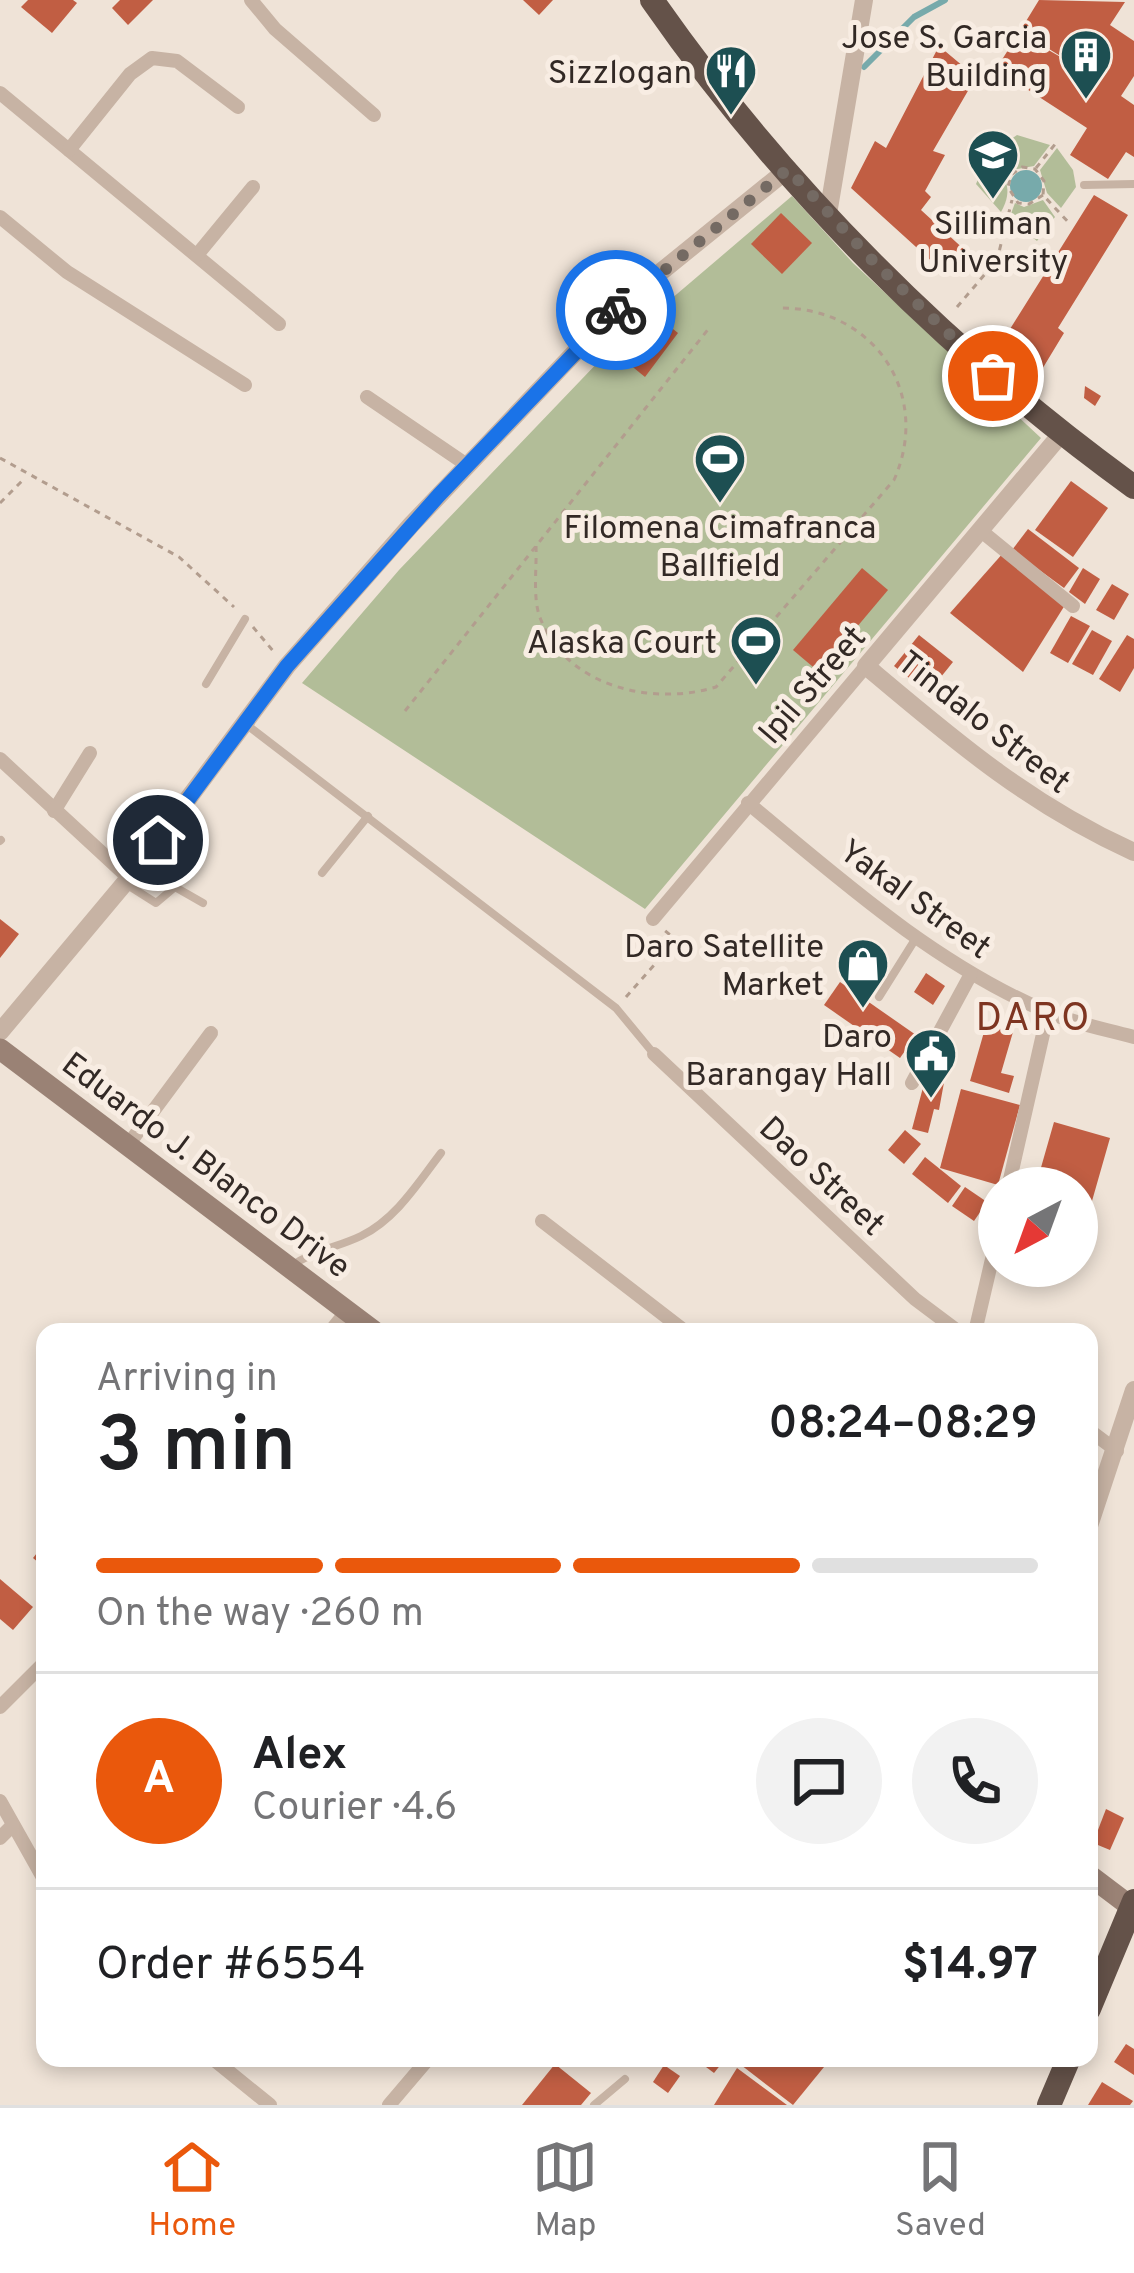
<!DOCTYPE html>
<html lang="en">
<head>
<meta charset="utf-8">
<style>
	:root { --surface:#fff; --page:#f2f2f2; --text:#202124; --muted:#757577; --line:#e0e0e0; --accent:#ea580c }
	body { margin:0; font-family:Overpass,sans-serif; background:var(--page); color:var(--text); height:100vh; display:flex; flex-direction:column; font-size:45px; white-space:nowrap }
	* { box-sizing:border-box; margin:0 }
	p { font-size:39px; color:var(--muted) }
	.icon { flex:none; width:66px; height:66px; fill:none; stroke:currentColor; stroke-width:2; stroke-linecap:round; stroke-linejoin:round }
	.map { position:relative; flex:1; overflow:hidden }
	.sheet { position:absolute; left:36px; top:1323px; width:1062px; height:744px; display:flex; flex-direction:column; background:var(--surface); border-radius:24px; box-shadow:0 6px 18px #0003 }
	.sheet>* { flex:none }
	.needle { width:78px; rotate:221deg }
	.controls { position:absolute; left:978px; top:1167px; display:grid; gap:24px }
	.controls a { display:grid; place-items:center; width:120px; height:120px; border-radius:50%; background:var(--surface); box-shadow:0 6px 18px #0003; font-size:60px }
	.pin { position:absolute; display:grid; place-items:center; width:102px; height:102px; color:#fff; margin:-51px; border:6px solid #fff; border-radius:50%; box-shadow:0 3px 12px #0007 }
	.courier { position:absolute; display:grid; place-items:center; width:120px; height:120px; margin:-60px; border:9px solid #1a73e8; border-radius:50%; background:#fff; color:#222; box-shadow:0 3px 15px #0007 }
	.headline em { font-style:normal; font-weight:600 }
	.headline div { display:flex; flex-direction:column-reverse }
	.headline { display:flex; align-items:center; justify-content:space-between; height:204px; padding:0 60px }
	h1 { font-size:78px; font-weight:600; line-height:90px }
	.bar { display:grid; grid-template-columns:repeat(4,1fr); gap:18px 12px; align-content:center; height:144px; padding:0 60px }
	.bar i { height:15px; border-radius:9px; background:var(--line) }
	.bar .selected { background:var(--accent) }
	.bar p { grid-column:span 4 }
	.line { display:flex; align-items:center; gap:30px; padding:0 60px; border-top:3px solid var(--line) }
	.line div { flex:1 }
	.round { display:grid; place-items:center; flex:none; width:126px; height:126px; border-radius:63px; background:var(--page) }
	.dock { display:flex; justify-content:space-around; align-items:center; height:168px; border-top:3px solid var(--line); background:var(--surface); font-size:33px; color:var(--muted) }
	.dock a { display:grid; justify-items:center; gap:6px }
	.dock .selected { color:var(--accent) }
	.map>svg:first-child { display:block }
	.green { fill:#b2bd98 }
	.water { fill:#77aaab }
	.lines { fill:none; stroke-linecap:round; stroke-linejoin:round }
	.stream { stroke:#77aaab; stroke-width:6 }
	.building { fill:#c15e43 }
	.path { stroke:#b29d8e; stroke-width:3; stroke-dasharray:6 6; stroke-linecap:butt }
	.service { stroke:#c7b3a4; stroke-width:8 }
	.minor { stroke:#c7b3a4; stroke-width:14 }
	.tertiary { stroke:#c7b3a4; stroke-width:18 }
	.secondary { stroke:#9a8275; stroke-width:21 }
	.trunk { stroke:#645249; stroke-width:24 }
	.done { stroke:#746a63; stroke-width:12; stroke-dasharray:0 21.6 }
	.route { stroke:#1a73e8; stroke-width:15 }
	.labels { text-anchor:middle; stroke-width:10; stroke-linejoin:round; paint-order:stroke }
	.poi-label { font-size:33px; fill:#322925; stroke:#f8ede3; text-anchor:end }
	.street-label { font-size:33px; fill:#322925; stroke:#f8ede3 }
	.quarter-label { font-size:39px; letter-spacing:3px; fill:#7e3521; stroke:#f8ede3 }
</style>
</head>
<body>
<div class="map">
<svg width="1134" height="2105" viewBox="0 0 1134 2105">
	<rect width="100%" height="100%" fill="#efe3d7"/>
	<!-- green -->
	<g class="green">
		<path d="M1017,135l33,10 -16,21 -23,4 -17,-19z"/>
		<path d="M1057,148l16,22 3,17 -15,21 -14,-15 -7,-23z"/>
		<path d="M988,157c18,18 26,32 13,55l-25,-28z"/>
		<path d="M792,196l61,67 188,175 -396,471 -343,-226 97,-113 204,-213z"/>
		<path d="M1043,200l12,17 -18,24 -28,-22 6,-16 9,4z"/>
	</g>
	<!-- water -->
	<circle class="water" cx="1026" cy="186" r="16"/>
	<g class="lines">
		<!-- stream -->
		<path class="stream" d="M864,67l50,-50 31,-17"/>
	</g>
	<!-- building -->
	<g class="building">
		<path d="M28,0h45l4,3 -25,30 -31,-26z"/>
		<path d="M120,0h33l-25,25 -16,-17z"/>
		<path d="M523,0h30l-14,15z"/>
		<path d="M1039,0l86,2 -15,23 24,16v35l-13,20 13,9v52l-8,-5 -18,27 -38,-24 17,-27 -91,-59 23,-36 64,37 -63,-39z"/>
		<path d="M939,46l37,31 -43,74 12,4 -20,36 6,6 -10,13 47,43 -20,23 -97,-88 24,-47 11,7z"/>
		<path d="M1094,195l34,20 -70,113 6,5 -23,38 -33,-22 -3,-12z"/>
		<path d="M781,213l31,30 -30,31 -31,-30z"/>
		<path d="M658,317l20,16 -33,44 -27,-22z"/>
		<path d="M1085,386l16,10 -6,10 -11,-8z"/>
		<path d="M1071,481l37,27 -35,49 -38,-27z"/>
		<path d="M1028,529l51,39 -15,20 -52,-38z"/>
		<path d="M1004,552l61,53 -42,67 -73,-59z"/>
		<path d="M862,568l26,22 -69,82 -26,-22z"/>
		<path d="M1083,568l17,11 -15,25 -16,-12z"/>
		<path d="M1112,584l17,10 -15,26 -18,-10z"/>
		<path d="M1071,616l19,10 -22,37 -18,-10z"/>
		<path d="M1092,630l20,11 -19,34 -21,-11z"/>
		<path d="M919,635l34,27 -25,31 -34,-27z"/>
		<path d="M1127,635l7,4v29l-14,24 -21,-13z"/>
		<path d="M0,919l19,15 -19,24z"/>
		<path d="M926,973l19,13 -12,19 -19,-13z"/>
		<path d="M840,982l76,53 -16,23 -76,-53z"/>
		<path d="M986,1025l27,7 -12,41 13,3 -5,17 -39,-12z"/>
		<path d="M930,1061l17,5 -8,44 -5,-1 -6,24 -16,-4z"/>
		<path d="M961,1089l59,16 -22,80 -58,-17z"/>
		<path d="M1054,1122l56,16 -18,63 -15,-4v-9l-41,-3z"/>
		<path d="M905,1130l16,14 -17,20 -16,-14z"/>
		<path d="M925,1157l36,29 -13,17 -36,-29z"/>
		<path d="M965,1187l22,15 -13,19 -22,-15z"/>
		<path d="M45,1543v25l-12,-10z"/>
		<path d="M0,1579l33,28 -20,23 -13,-11z"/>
		<path d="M1106,1809l18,9 -14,32 -17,-7z"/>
		<path d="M1126,2044l8,5v26l-20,-13z"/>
		<path d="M694,2058h32l-12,15z"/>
		<path d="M747,2058h65l12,9 -31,38 -52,-40z"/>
		<path d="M555,2064l36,29 -10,12h-59z"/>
		<path d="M664,2065l16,11 -12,17 -15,-11z"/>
		<path d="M737,2068l50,37h-73z"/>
		<path d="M1102,2082l31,19 -3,4h-42z"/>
	</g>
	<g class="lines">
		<!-- path -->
		<g class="path">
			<path d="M989,151l21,23"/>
			<path d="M1036,168l20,-25"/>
			<path d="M1043,195l-14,9 -11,-1 -10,-16 3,-12 11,-8 13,2 9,12 -1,14 27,29"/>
			<path d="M957,307l40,-47 15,-60"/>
			<path d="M0,458l179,99 55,50"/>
			<path d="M0,503l24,-24"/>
			<path d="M536,546c1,22 -4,54 5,74 27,68 113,86 175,67l178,-207c38,-85 -19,-172 -113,-172"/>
			<path d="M253,627l21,25"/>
			<path d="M405,711l305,-384"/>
			<path d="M626,997l50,-57 -13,-11"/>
		</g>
		<!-- service -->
		<g class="service">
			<path d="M1084,185l50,-1"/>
			<path d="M206,684l39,-65"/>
			<path d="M247,725l369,283 38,46"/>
			<path d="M0,841l1,-1"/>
			<path d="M322,873l46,-57"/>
			<path d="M126,884l30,19 19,-16 28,16"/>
			<path d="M879,997l37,-59"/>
			<path d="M290,1267c23,-17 46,-19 71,-31 35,-17 57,-53 80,-83"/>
			<path d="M594,2105l31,-26"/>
		</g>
		<!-- minor -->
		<g class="minor">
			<path d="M251,0l24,29 99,86"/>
			<path d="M0,93l279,231"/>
			<path d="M69,150l61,-76 22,-16 25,3 61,46"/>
			<path d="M0,217l67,55 178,113"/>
			<path d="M197,255l56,-68"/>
			<path d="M367,397l100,68"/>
			<path d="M980,530l93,76"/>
			<path d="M0,759l129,119"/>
			<path d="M748,803c93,77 184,159 297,208 27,12 60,18 89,26"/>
			<path d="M54,811l36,-58"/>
			<path d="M653,919l213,-253"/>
			<path d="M654,1054l261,245 44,33"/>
			<path d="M912,1083l59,-109"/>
			<path d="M128,1145l83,-112"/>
			<path d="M1008,1188l40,-176"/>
			<path d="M542,1221l144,111"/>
			<path d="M330,1332l17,-21"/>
			<path d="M975,1332l24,-103"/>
			<path d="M1089,1430l28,21"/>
			<path d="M0,1707l45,-45"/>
			<path d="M0,1801l45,80"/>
			<path d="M0,1838l13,-13"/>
			<path d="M212,2058l58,47"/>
			<path d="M389,2105l40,-47"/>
		</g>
		<!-- tertiary -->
		<g class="tertiary">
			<path d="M828,214l36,-214"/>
			<path d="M1062,433l-196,233c88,74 162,138 268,186"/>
			<path d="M0,1032l129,-154 158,-212 124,-141 209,-220 168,-136"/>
			<path d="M1089,1526l45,-136"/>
		</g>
		<!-- secondary -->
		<g class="secondary">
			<path d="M0,1049l375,283"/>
			<path d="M1089,1875l45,34"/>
		</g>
		<!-- trunk -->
		<g class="trunk">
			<path d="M652,0c130,187 298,354 482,487"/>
			<path d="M1089,2009l45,-108"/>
			<path d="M1049,2105l20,-47"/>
		</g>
	</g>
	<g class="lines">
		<!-- done -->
		<path class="done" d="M616,310l172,-141 86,93 119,114"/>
		<!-- route -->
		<path class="route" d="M158,840l129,-174 152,-171 177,-185"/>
	</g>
	<!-- icons -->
	<defs>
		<g id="building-pin" transform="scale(2.7)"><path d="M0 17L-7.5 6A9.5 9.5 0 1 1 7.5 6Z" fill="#1d4f52" stroke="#f8ede3"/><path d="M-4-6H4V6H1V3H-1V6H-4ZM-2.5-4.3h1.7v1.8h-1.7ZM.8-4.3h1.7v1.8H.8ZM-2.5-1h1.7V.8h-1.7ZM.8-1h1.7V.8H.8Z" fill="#fff"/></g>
		<g id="restaurant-pin" transform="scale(2.7)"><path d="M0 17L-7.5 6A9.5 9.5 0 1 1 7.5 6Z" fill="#1d4f52" stroke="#f8ede3"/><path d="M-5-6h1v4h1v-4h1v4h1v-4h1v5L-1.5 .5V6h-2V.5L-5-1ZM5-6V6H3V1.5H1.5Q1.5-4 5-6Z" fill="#fff"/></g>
		<g id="university-pin" transform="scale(2.7)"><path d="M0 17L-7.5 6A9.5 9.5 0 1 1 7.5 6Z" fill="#1d4f52" stroke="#f8ede3"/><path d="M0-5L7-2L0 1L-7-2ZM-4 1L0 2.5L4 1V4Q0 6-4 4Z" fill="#fff"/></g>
		<g id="stadium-pin" transform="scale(2.7)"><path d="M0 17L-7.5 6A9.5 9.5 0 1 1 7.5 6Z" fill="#1d4f52" stroke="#f8ede3"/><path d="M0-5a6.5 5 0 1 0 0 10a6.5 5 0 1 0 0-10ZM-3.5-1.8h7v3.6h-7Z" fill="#fff"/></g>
		<g id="shop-pin" transform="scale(2.7)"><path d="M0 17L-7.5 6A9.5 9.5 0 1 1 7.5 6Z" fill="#1d4f52" stroke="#f8ede3"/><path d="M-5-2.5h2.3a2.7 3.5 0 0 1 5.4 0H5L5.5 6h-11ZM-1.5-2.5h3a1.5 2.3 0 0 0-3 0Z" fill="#fff"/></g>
		<g id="civic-pin" transform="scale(2.7)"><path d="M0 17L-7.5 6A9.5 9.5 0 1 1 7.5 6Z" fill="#1d4f52" stroke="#f8ede3"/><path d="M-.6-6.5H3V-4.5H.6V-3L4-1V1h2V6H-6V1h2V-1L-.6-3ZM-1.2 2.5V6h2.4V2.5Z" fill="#fff"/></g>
	</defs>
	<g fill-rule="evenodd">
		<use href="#building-pin" x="1086" y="55"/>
		<use href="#restaurant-pin" x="731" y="71"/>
		<use href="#university-pin" x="993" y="155"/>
		<use href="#stadium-pin" x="720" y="459"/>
		<use href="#stadium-pin" x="756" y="641"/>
		<use href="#shop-pin" x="863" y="964"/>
		<use href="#civic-pin" x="931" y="1054"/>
	</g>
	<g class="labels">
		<!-- poi labels -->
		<g class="poi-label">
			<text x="1047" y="48">Jose S. Garcia<tspan x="1047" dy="38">Building</tspan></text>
			<text x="692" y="83">Sizzlogan</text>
			<text x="993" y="234" text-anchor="middle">Silliman<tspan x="993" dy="38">University</tspan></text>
			<text x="720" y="538" text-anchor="middle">Filomena Cimafranca<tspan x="720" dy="38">Ballfield</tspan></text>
			<text x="717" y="653">Alaska Court</text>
			<text x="824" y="957">Daro Satellite<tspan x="824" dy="38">Market</tspan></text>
			<text x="892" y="1047">Daro<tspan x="892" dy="38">Barangay Hall</tspan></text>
		</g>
		<!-- street labels -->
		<g class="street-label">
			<text transform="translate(811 684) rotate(-49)" y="12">Ipil Street</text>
			<text transform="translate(985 721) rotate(38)" y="12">Tindalo Street</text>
			<text transform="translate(916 898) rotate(36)" y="12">Yakal Street</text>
			<text transform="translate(207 1164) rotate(37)" y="12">Eduardo J. Blanco Drive</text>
			<text transform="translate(823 1175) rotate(43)" y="12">Dao Street</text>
		</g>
		<!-- quarter labels -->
		<g class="quarter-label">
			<text x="1034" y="1030">DARO</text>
		</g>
	</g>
</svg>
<div class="controls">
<a><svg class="needle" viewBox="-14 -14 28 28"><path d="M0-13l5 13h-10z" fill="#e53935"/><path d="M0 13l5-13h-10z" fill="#757577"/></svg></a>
</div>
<div class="pin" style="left:993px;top:376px;background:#ea580c"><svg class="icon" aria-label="bag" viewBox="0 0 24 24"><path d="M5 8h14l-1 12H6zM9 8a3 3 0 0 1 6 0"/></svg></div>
<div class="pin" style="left:158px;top:840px;background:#1f2937"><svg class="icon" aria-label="home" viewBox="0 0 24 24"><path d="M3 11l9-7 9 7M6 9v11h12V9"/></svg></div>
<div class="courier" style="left:616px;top:310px"><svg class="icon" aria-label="bike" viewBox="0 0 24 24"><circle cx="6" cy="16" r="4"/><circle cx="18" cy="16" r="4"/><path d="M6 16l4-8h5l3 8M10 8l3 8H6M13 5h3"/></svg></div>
<section class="sheet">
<div class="headline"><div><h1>3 min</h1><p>Arriving in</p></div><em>08:24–08:29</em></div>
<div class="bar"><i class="selected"></i><i class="selected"></i><i class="selected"></i><i></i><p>On the way · 260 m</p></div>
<div class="line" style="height:216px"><b class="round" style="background:var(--accent);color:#fff">A</b><div><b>Alex</b><p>Courier · 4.6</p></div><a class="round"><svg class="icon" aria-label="chat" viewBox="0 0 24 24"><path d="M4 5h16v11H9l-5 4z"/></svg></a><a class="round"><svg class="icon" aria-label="phone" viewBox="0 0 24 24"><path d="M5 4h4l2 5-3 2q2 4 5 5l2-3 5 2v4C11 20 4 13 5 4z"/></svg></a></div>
<div class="line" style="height:156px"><div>Order #6554</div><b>$14.97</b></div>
</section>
</div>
<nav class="dock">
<a class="selected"><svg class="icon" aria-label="home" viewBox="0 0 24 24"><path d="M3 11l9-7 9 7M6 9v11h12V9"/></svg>Home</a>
<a><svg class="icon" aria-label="map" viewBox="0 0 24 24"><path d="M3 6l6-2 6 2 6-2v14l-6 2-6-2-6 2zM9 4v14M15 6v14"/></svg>Map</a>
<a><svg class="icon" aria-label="saved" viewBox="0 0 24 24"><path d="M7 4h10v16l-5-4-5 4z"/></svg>Saved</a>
</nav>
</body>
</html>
